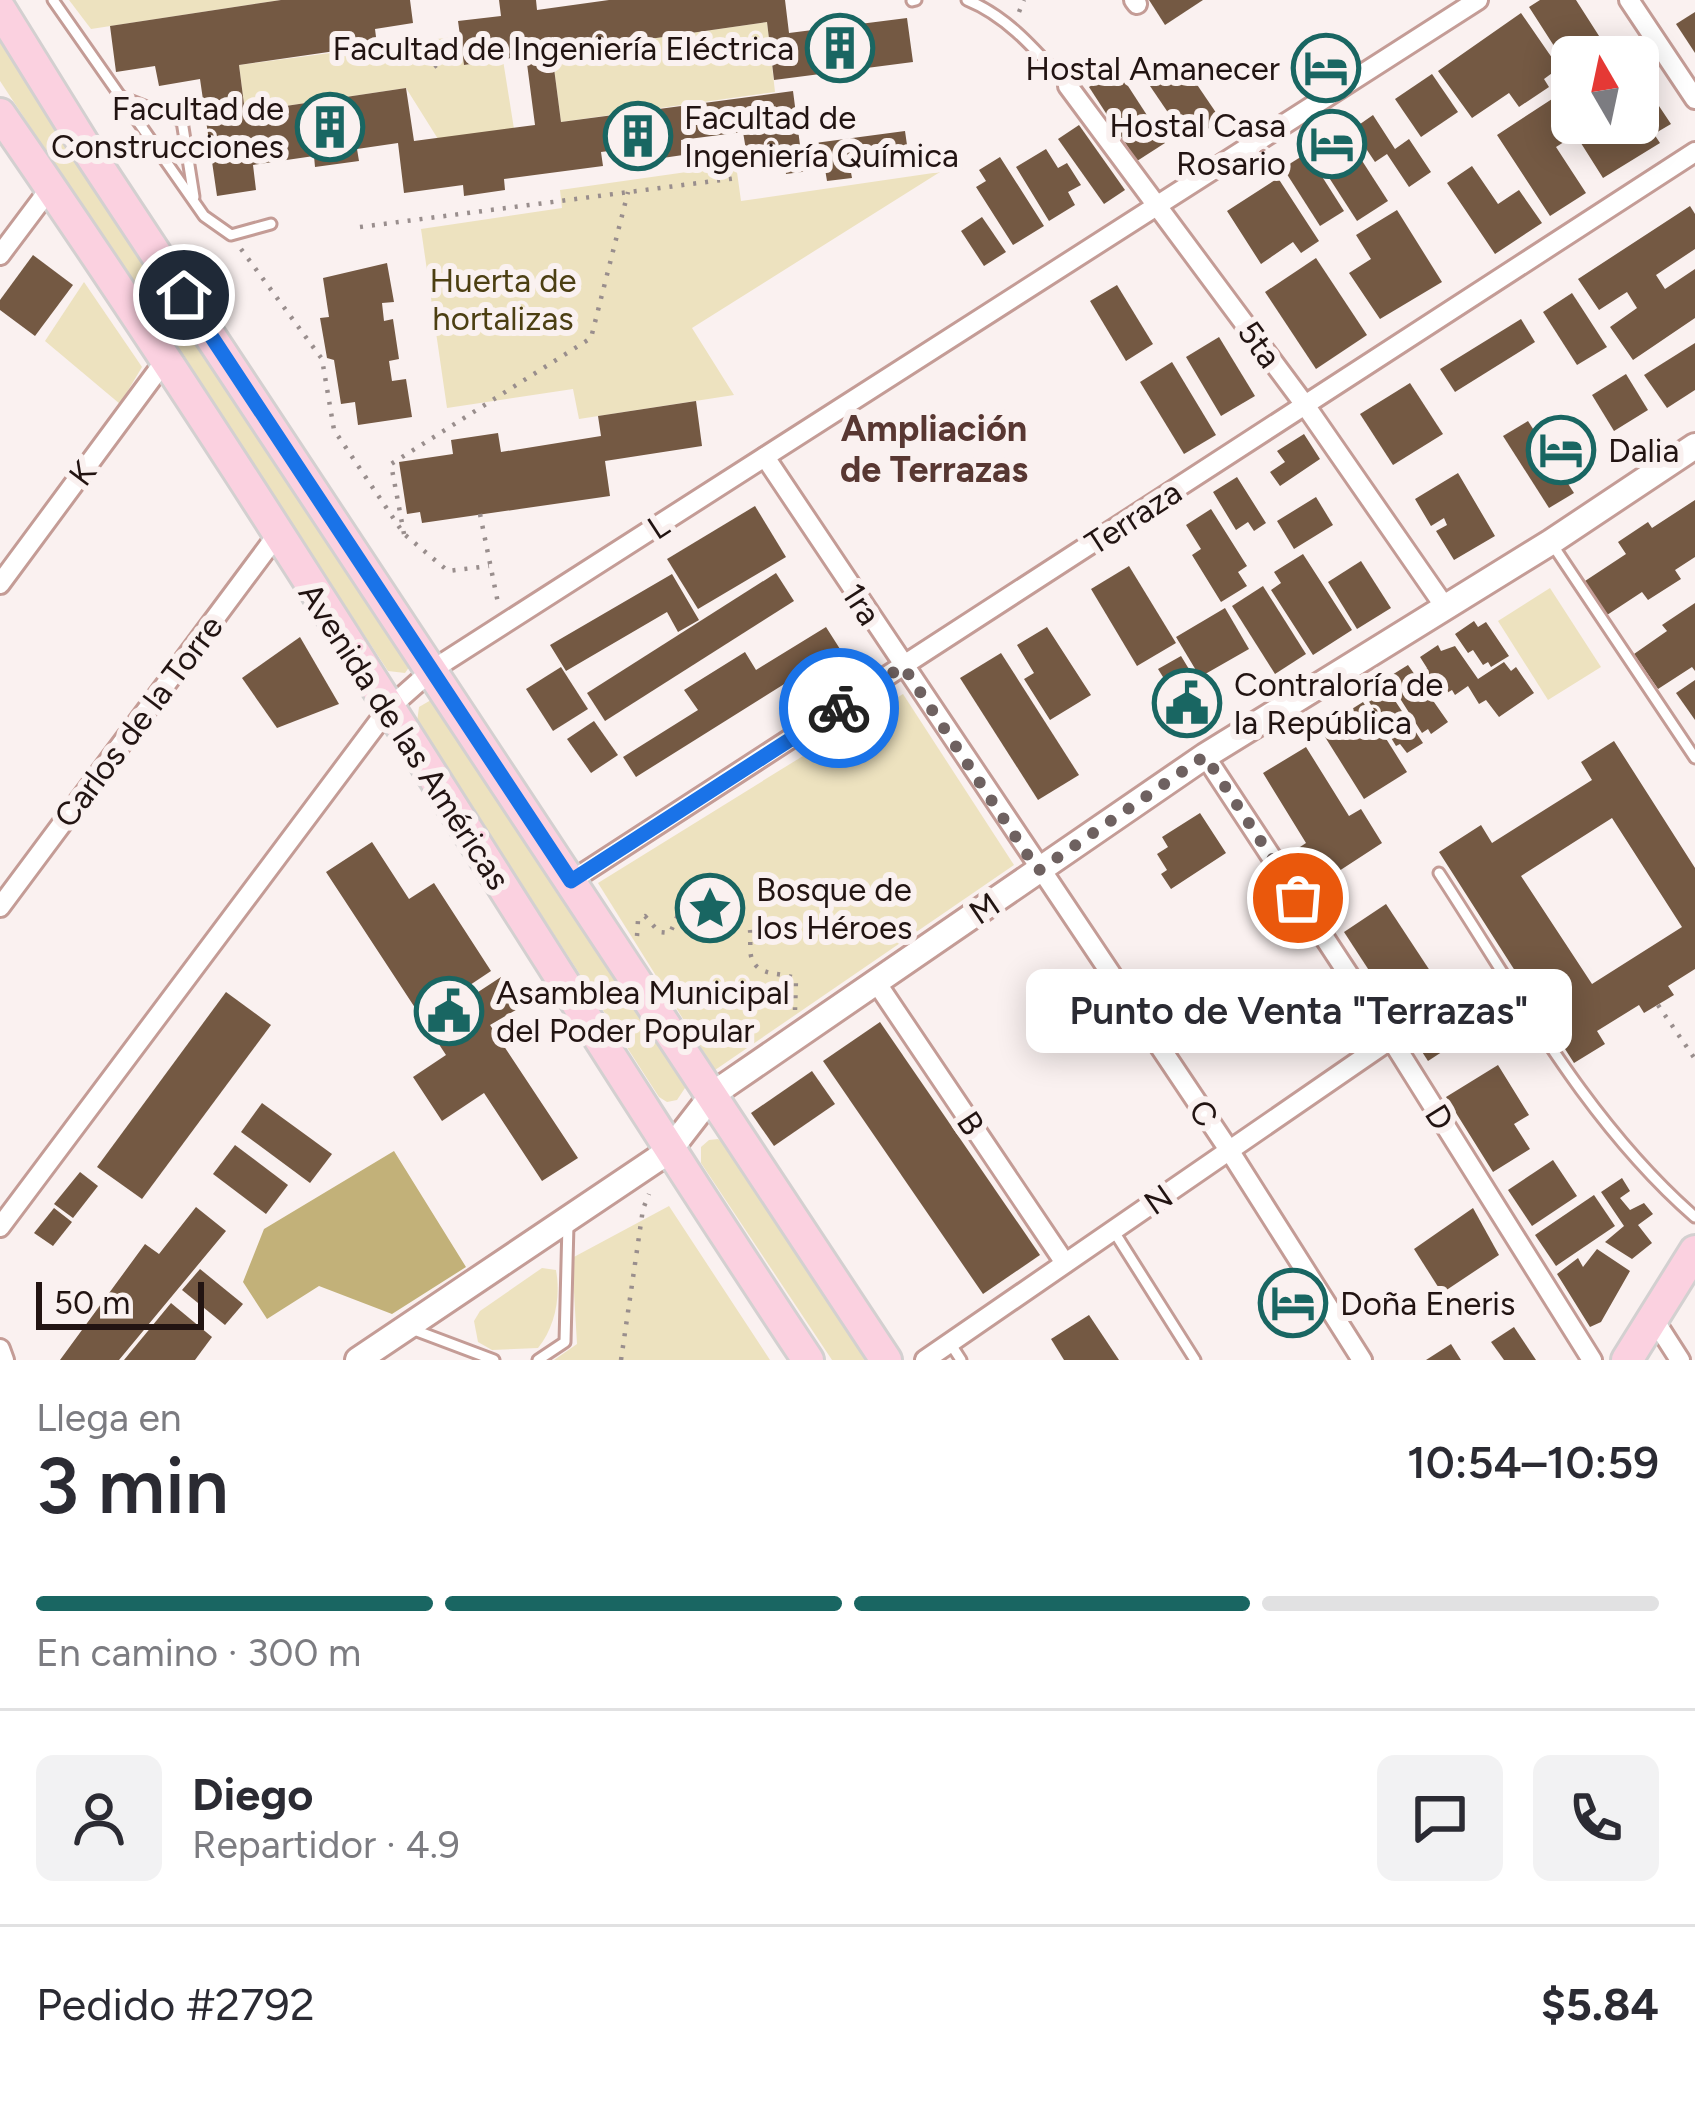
<!DOCTYPE html>
<html lang="es">
<head>
<meta charset="utf-8">
<style>
	:root { --surface:#fff; --page:#f2f2f3; --text:#2b2b33; --muted:#7c7c81; --line:#e1e1e2; --accent:#196662 }
	body { margin:0; font-family:Figtree,sans-serif; background:var(--page); color:var(--text); height:100vh; display:flex; flex-direction:column; font-size:45px; white-space:nowrap }
	* { box-sizing:border-box; margin:0 }
	p { font-size:39px; color:var(--muted) }
	.icon { flex:none; width:66px; height:66px; fill:none; stroke:currentColor; stroke-width:2; stroke-linecap:round; stroke-linejoin:round }
	.map { position:relative; height:1360px; overflow:hidden }
	.drawer { display:flex; flex-direction:column; background:var(--surface); flex:1 }
	.drawer>* { flex:none }
	.needle { width:78px; rotate:351deg }
	.fabs { position:absolute; left:1551px; top:36px; display:grid; gap:24px }
	.fabs a { display:grid; place-items:center; width:108px; height:108px; border-radius:18px; background:var(--surface); box-shadow:0 6px 30px #0003; font-size:60px }
	.scale { position:absolute; left:36px; bottom:30px; width:168px; box-sizing:border-box; padding-left:12px; border:6px solid #221412; border-top:0; font-size:33px; line-height:42px; white-space:nowrap; color:#221412; -webkit-text-stroke:9px #faf1f0; paint-order:stroke }
	.pin { position:absolute; display:grid; place-items:center; width:102px; height:102px; color:#fff; margin:-51px; border:6px solid #fff; border-radius:50%; box-shadow:0 3px 12px #0007 }
	.courier { position:absolute; display:grid; place-items:center; width:120px; height:120px; margin:-60px; border:9px solid #1a73e8; border-radius:50%; background:#fff; color:#222; box-shadow:0 3px 15px #0007 }
	.bubble { position:absolute; height:84px; border-radius:18px; background:var(--surface); box-shadow:0 6px 30px #0003; font-size:39px; font-weight:600; line-height:84px; text-align:center }
	.overview em { font-style:normal; font-weight:600 }
	.overview div { display:flex; flex-direction:column-reverse }
	.overview { display:flex; align-items:center; justify-content:space-between; height:204px; padding:0 36px }
	h1 { font-size:78px; font-weight:600; line-height:90px }
	.bar { display:grid; grid-template-columns:repeat(4,1fr); gap:18px 12px; align-content:center; height:144px; padding:0 36px }
	.bar i { height:15px; border-radius:9px; background:var(--line) }
	.bar .active { background:var(--accent) }
	.bar p { grid-column:span 4 }
	.line { display:flex; align-items:center; gap:30px; padding:0 36px; border-top:3px solid var(--line) }
	.line div { flex:1 }
	.round { display:grid; place-items:center; flex:none; width:126px; height:126px; border-radius:18px; background:var(--page) }
	.map>svg:first-child { display:block }
	.green { fill:#ede2bf }
	.forest { fill:#c2b179 }
	.building { fill:#745943; fill-rule:evenodd }
	.lines { fill:none; stroke-linecap:round; stroke-linejoin:round }
	.service-casing { stroke:#c49c96; stroke-width:15 }
	.minor-casing { stroke:#c49c96; stroke-width:24 }
	.tertiary-casing { stroke:#c49c96; stroke-width:30 }
	.primary-casing { stroke:#d3d0d0; stroke-width:36 }
	.path { stroke:#998e8d; stroke-width:4.5; stroke-dasharray:3 9; stroke-linecap:butt }
	.service { stroke:#fff; stroke-width:9 }
	.minor { stroke:#fff; stroke-width:18 }
	.tertiary { stroke:#fff; stroke-width:24 }
	.primary { stroke:#fbd1e0; stroke-width:30 }
	.done { stroke:#6e6160; stroke-width:12; stroke-dasharray:0 21.6 }
	.route { stroke:#1a73e8; stroke-width:15 }
	.labels { text-anchor:middle; stroke-width:12; stroke-linejoin:round; paint-order:stroke }
	.poi-label { font-size:33px; fill:#221412; stroke:#faf1f0; text-anchor:start }
	.park-label { font-size:33px; fill:#4c3f12; stroke:#faf1f0 }
	.street-label { font-size:33px; fill:#221412; stroke:#faf1f0 }
	.neighbourhood-label { font-size:36px; font-weight:bold; fill:#583732; stroke:#faf1f0 }
</style>
</head>
<body>
<div class="map">
<svg width="1695" height="1360" viewBox="0 0 1695 1360">
	<rect width="100%" height="100%" fill="#faf1f0"/>
	<!-- green -->
	<g class="green">
		<path d="M69,0h212l-190,29z"/>
		<path d="M767,22l8,70 -214,30 -9,-69z"/>
		<path d="M0,34l410,632 -5,7 -17,-2 -388,-590z"/>
		<path d="M460,36l4,29 39,-5 11,69 -76,10 -32,-51 -161,24 -6,-47z"/>
		<path d="M736,165l5,36 199,-29 -248,156 42,67 -155,24 -6,-30 -126,19 -26,-179 141,-21 -2,-18z"/>
		<path d="M84,282l58,85 -22,37 -75,-63z"/>
		<path d="M1550,588l51,79 -53,33 -50,-79z"/>
		<path d="M903,694l111,171 -299,205 -117,-187z"/>
		<path d="M431,700l6,2 246,376 2,10 -8,12 -10,2 -8,-5 -242,-375 2,-15z"/>
		<path d="M718,1139l9,6 143,215h-38l-131,-197v-16l8,-7z"/>
		<path d="M669,1206l101,154h-216l23,-16 -5,-86z"/>
		<path d="M542,1268l14,2c5,27 -1,57 -18,78l-46,2 -14,-8 -4,-21 6,-10z"/>
	</g>
	<!-- forest -->
	<path class="forest" d="M394,1151l72,116 -74,47 -73,-28 -52,33 -24,-37 21,-53z"/>
	<!-- building -->
	<g class="building">
		<path d="M281,0h129l3,23 -38,6 2,16 -138,20 6,47 161,-24 8,53 121,-16 -9,-69 -62,9 -6,-44 43,-5 -2,-16h37l1,10 72,-10h176l4,33 118,-15 6,44 -139,18 -7,-58 -215,31 9,69 232,-31 7,54 105,-14 4,28 -59,8 2,11 -25,3 -2,-12 -39,5 -1,-9 -20,2 -2,-19 -17,2 -3,-18 -62,8 2,15 -41,6 -2,-14 -39,5 2,14 -99,13 1,11 -41,6 -1,-11 -59,8 -6,-50 -41,6 2,12 -44,6 -1,-11 -61,9 3,25 -39,6 -17,-117 -41,7 -4,-20 -39,6 -6,-46z"/>
		<path d="M1149,0h54l-38,25z"/>
		<path d="M1540,0h36l32,50 -10,7h-26v17l-43,-67z"/>
		<path d="M1695,12v41l-19,-29z"/>
		<path d="M1521,13l38,55 -15,11 5,8 -30,20 -10,-14 -37,25 -34,-47z"/>
		<path d="M1183,64l38,56 -33,22 -38,-56z"/>
		<path d="M1117,69l48,74 -28,18 -48,-74z"/>
		<path d="M1432,74l26,38 -37,25 -26,-38z"/>
		<path d="M1572,86v37h22l-38,24 30,46 -36,23 -53,-81z"/>
		<path d="M1638,96l5,7 10,-6 18,27 -17,10 6,9 -57,35 -24,-38 27,-17h32z"/>
		<path d="M1373,115l22,34 14,-10 22,33 -22,15 -22,-33 -12,8 -22,-33z"/>
		<path d="M1079,125l46,65 -21,14 -46,-65z"/>
		<path d="M1339,125l49,76 -31,20 -49,-76z"/>
		<path d="M1046,149l12,19 9,-5 14,22 -13,7 7,13 -26,16 -33,-54z"/>
		<path d="M1307,153l37,58 -24,15 -37,-58z"/>
		<path d="M1000,157l44,69 -31,19 -37,-58 10,-6 -7,-11z"/>
		<path d="M1472,166l26,38 21,-14 23,33 -47,31 -48,-71z"/>
		<path d="M1278,178l41,63 -18,12 -8,-11 -32,22 -34,-53z"/>
		<path d="M1690,206l5,8v35l-39,26 9,14 30,-20v49l-62,42 -23,-33 27,-19 -10,-16 -28,18 -21,-31z"/>
		<path d="M1397,210l45,72 -62,37 -31,-46 22,-14 -15,-24z"/>
		<path d="M982,217l24,35 -22,14 -23,-35z"/>
		<path d="M33,255l40,30 -38,51 -35,-26v-10z"/>
		<path d="M1316,258l51,77 -51,34 -51,-77z"/>
		<path d="M387,263l7,39 -12,1 2,18 9,-2 6,40 -10,2 3,20 14,-2 6,38 -54,8 -3,-23 -14,2 -7,-44 -7,-2 -7,-40 9,-1 -6,-39z"/>
		<path d="M1117,285l36,59 -27,17 -36,-60z"/>
		<path d="M1572,293l35,54 -30,18 -34,-53z"/>
		<path d="M1521,319l14,23 -80,50 -15,-23z"/>
		<path d="M1219,337l36,59 -34,20 -35,-59z"/>
		<path d="M1695,343v47l-28,18 -23,-33z"/>
		<path d="M1172,362l44,73 -32,19 -44,-72z"/>
		<path d="M1626,374l22,36 -34,21 -22,-36z"/>
		<path d="M1410,383l33,51 -50,31 -33,-51z"/>
		<path d="M696,401l6,45 -97,15 5,35 -188,27 -2,-11 -13,2 -8,-52 54,-8 -2,-14 47,-7 3,19 100,-16 -3,-20z"/>
		<path d="M1528,421l46,72 -25,15 -46,-72z"/>
		<path d="M1304,434l16,25 -40,27 -10,-14 15,-10 -8,-11z"/>
		<path d="M1458,473l37,63 -41,24 -18,-29 11,-6 -3,-7 -13,8 -16,-27z"/>
		<path d="M1237,477l29,46 -12,8 -6,-9 -12,8 -23,-38z"/>
		<path d="M1316,497l17,28 -39,24 -17,-28z"/>
		<path d="M1695,500v57l-20,13 6,9 -33,21 -6,-8 -35,23 -22,-34 41,-27 -8,-12 30,-20 4,6z"/>
		<path d="M755,506l31,51 -88,52 -31,-50z"/>
		<path d="M1211,509l36,57 -9,6 9,14 -26,16 -29,-47 9,-6 -15,-24z"/>
		<path d="M1303,554l49,76 -39,25 -42,-65 10,-7 -7,-11z"/>
		<path d="M1361,561l30,47 -34,21 -29,-47z"/>
		<path d="M1129,566l47,77 -39,23 -46,-77z"/>
		<path d="M776,573l18,28 -189,120 -18,-28z"/>
		<path d="M672,574l27,46 -21,12 -11,-20 -101,59 -16,-26z"/>
		<path d="M1263,586l43,68 -31,20 -43,-68z"/>
		<path d="M1695,603v68l-3,-4 -34,22 -24,-35 33,-23 -5,-6z"/>
		<path d="M1225,608l24,41 -49,28 -24,-40z"/>
		<path d="M1474,621l4,6 8,-5 23,34 -18,11 -3,-5 -5,3 -10,-15 -5,3 -13,-19z"/>
		<path d="M826,627l14,22 -204,128 -13,-20 75,-47 -14,-20 61,-38 11,18z"/>
		<path d="M1047,627l44,68 -41,25 -26,-41 10,-6 -17,-28z"/>
		<path d="M300,637l39,67 -62,24 -35,-50z"/>
		<path d="M1438,645l3,6 14,-5 23,33 26,-17 7,9 5,-4 18,26 -35,24 -13,-17 -7,4 -11,-18 -13,9 -3,-5 -7,4 -10,-16 -4,3 -8,-10 4,-3 -7,-11z"/>
		<path d="M1001,653l78,122 -41,25 -78,-122z"/>
		<path d="M1181,656l36,59 -32,19 -27,-44 10,-5 -10,-16z"/>
		<path d="M1408,665l40,57 -17,12 -3,-5 -6,4 -35,-55z"/>
		<path d="M561,667l27,42 -35,22 -27,-42z"/>
		<path d="M1695,680v40l-19,-27z"/>
		<path d="M1384,684l39,59 -16,10 -7,-9 -4,2 -31,-51z"/>
		<path d="M1363,702l44,70 -43,27 -44,-70z"/>
		<path d="M594,721l24,34 -27,18 -24,-34z"/>
		<path d="M1614,741l81,127v101l-27,17 6,9 -30,18 -5,-8 -42,26 8,13 -31,19 -135,-211 42,-27 11,18 100,-63 -11,-18zM1612,818l70,109 -90,57 -71,-108z"/>
		<path d="M1306,747l43,69 12,-7 21,34 -66,43 -22,-35 12,-8 -43,-70z"/>
		<path d="M1200,813l26,40 -55,36 -10,-15 6,-4 -10,-16 11,-7 -6,-10z"/>
		<path d="M372,842l37,57 25,-16 57,88 -24,16 5,9 29,-19 20,30 -31,18 88,133 -36,23 -58,-88 -42,28 -29,-44 33,-22 -120,-183z"/>
		<path d="M1386,904l85,129 -43,28 -84,-129z"/>
		<path d="M226,992l45,33 -129,174 -45,-32z"/>
		<path d="M880,1022l160,233 -57,39 -160,-233z"/>
		<path d="M1498,1065l31,50 -15,9 16,25 -37,23 -47,-75z"/>
		<path d="M812,1071l23,33 -61,42 -23,-33z"/>
		<path d="M262,1103l70,51 -22,29 -69,-51z"/>
		<path d="M235,1145l53,40 -22,29 -53,-40z"/>
		<path d="M1553,1160l24,36 -45,30 -24,-36z"/>
		<path d="M80,1172l18,14 -25,32 -19,-14z"/>
		<path d="M1622,1178l8,13 -10,7 10,12 14,-7 9,11 -15,11 14,18 -20,16 -27,-17 19,-16 -23,-34z"/>
		<path d="M1594,1195l21,31 -59,40 -21,-31z"/>
		<path d="M196,1207l30,24 -107,129h-59l85,-116 14,10z"/>
		<path d="M54,1208l18,14 -19,24 -19,-13z"/>
		<path d="M1473,1208l26,47 -57,38 -28,-44z"/>
		<path d="M1597,1249l33,22 -29,51 -11,5 -33,-53 21,-16 5,9z"/>
		<path d="M200,1269l43,35 -18,21 -43,-35z"/>
		<path d="M171,1303l41,34 -17,23h-71z"/>
		<path d="M1089,1315l30,45h-55l-13,-21z"/>
		<path d="M1514,1327l22,33h-32l-13,-18z"/>
		<path d="M1451,1344l10,16h-35z"/>
	</g>
	<g class="lines">
		<!-- service casing -->
		<g class="service-casing">
			<g id="service">
				<path d="M53,0l151,216 27,19 40,-11"/>
				<path d="M967,0c42,17 71,53 101,86"/>
				<path d="M912,1l4,-1"/>
				<path d="M119,96l63,25 12,76"/>
				<path d="M1554,547l141,211"/>
				<path d="M1439,873c78,119 148,250 256,344"/>
				<path d="M1113,1230l82,130"/>
				<path d="M409,1328l85,32"/>
				<path d="M950,1343l11,17"/>
				<path d="M538,1360l27,-18 3,-118"/>
			</g>
		</g>
		<!-- minor casing -->
		<g class="minor-casing">
			<g id="minor">
				<path d="M1134,0l3,4"/>
				<path d="M1629,0l66,99"/>
				<path d="M1068,86l237,319 140,202"/>
				<path d="M0,255l51,-68"/>
				<path d="M765,457l464,693 133,210"/>
				<path d="M0,584l164,-222"/>
				<path d="M1205,756l186,283 201,321"/>
				<path d="M571,881l1124,-729"/>
				<path d="M0,907l277,-372"/>
				<path d="M876,982l189,281"/>
				<path d="M0,1227l388,-518 44,-39 1046,-670"/>
				<path d="M1655,1321l25,39"/>
				<path d="M0,1349l4,11"/>
				<path d="M925,1360l466,-321"/>
			</g>
		</g>
		<!-- tertiary casing -->
		<g class="tertiary-casing">
			<path id="tertiary" d="M358,1360l311,-209 44,-57 492,-338 346,-214 144,-96"/>
		</g>
		<!-- primary casing -->
		<g class="primary-casing">
			<g id="primary">
				<path d="M0,9l88,142 798,1209"/>
				<path d="M0,114c282,407 534,834 808,1246"/>
				<path d="M1627,1360l68,-109"/>
			</g>
		</g>
		<!-- path -->
		<g class="path">
			<path d="M1019,12l5,-12"/>
			<path d="M434,67l20,-14"/>
			<path d="M360,227l377,-49"/>
			<path d="M241,249l81,110 12,71 70,104 44,37 41,-5"/>
			<path d="M480,514l19,94"/>
			<path d="M404,534l-13,-70 200,-126 37,-146"/>
			<path d="M750,930c1,8 -1,23 2,29 7,19 31,12 44,20l-1,31"/>
			<path d="M637,936l1,-16 7,-4 14,16 11,1 16,-36 12,-12 8,2 18,19 7,-9 2,-11"/>
			<path d="M1658,1005l37,54"/>
			<path d="M621,1360l22,-151 6,-15"/>
		</g>
		<!-- service -->
		<use href="#service" class="service"/>
		<!-- minor -->
		<use href="#minor" class="minor"/>
		<!-- tertiary -->
		<use href="#tertiary" class="tertiary"/>
		<!-- primary -->
		<use href="#primary" class="primary"/>
	</g>
	<g class="lines">
		<!-- done -->
		<path class="done" d="M839,708l64,-42 135,205 167,-115 93,142"/>
		<!-- route -->
		<path class="route" d="M184,295l387,586 268,-173"/>
	</g>
	<!-- icons -->
	<defs>
		<g id="building-ring" transform="scale(3.45)"><circle r="9.5" fill="#faf1f0" stroke="#196662" stroke-width="1.5"/><path d="M-4-6H4V6H1V3H-1V6H-4ZM-2.5-4.3h1.7v1.8h-1.7ZM.8-4.3h1.7v1.8H.8ZM-2.5-1h1.7V.8h-1.7ZM.8-1h1.7V.8H.8Z" fill="#196662"/></g>
		<g id="hotel-ring" transform="scale(3.45)"><circle r="9.5" fill="#faf1f0" stroke="#196662" stroke-width="1.5"/><path d="M-6-4.5h1.5V1H6V5H4.5V3h-9V5H-6ZM-4 0a1.8 1.8 0 1 1 3.6 0ZM.5 0V-2.5h3Q6-2.5 6 0Z" fill="#196662"/></g>
		<g id="civic-ring" transform="scale(3.45)"><circle r="9.5" fill="#faf1f0" stroke="#196662" stroke-width="1.5"/><path d="M-.6-6.5H3V-4.5H.6V-3L4-1V1h2V6H-6V1h2V-1L-.6-3ZM-1.2 2.5V6h2.4V2.5Z" fill="#196662"/></g>
		<g id="sight-ring" transform="scale(3.45)"><circle r="9.5" fill="#faf1f0" stroke="#196662" stroke-width="1.5"/><path d="M0-6L1.8-2.2L6-1.7L2.9 1.2L3.7 5.4L0 3.3L-3.7 5.4L-2.9 1.2L-6-1.7L-1.8-2.2Z" fill="#196662"/></g>
	</defs>
	<g fill-rule="evenodd">
		<use href="#building-ring" x="840" y="48"/>
		<use href="#hotel-ring" x="1326" y="68"/>
		<use href="#building-ring" x="330" y="127"/>
		<use href="#building-ring" x="638" y="136"/>
		<use href="#hotel-ring" x="1332" y="144"/>
		<use href="#hotel-ring" x="1561" y="450"/>
		<use href="#civic-ring" x="1187" y="703"/>
		<use href="#sight-ring" x="710" y="908"/>
		<use href="#civic-ring" x="449" y="1011"/>
		<use href="#hotel-ring" x="1293" y="1303"/>
	</g>
	<g class="labels">
		<!-- poi labels -->
		<g class="poi-label">
			<text x="794" y="60" text-anchor="end">Facultad de Ingeniería Eléctrica</text>
			<text x="1280" y="80" text-anchor="end">Hostal Amanecer</text>
			<text x="284" y="120" text-anchor="end">Facultad de<tspan x="284" dy="38">Construcciones</tspan></text>
			<text x="684" y="129">Facultad de<tspan x="684" dy="38">Ingeniería Química</tspan></text>
			<text x="1286" y="137" text-anchor="end">Hostal Casa<tspan x="1286" dy="38">Rosario</tspan></text>
			<text x="1608" y="462">Dalia</text>
			<text x="1234" y="696">Contraloría de<tspan x="1234" dy="38">la República</tspan></text>
			<text x="756" y="901">Bosque de<tspan x="756" dy="38">los Héroes</tspan></text>
			<text x="496" y="1004">Asamblea Municipal<tspan x="496" dy="38">del Poder Popular</tspan></text>
			<text x="1340" y="1315">Doña Eneris</text>
		</g>
		<!-- park labels -->
		<g class="park-label">
			<text x="503" y="292">Huerta de<tspan x="503" dy="38">hortalizas</tspan></text>
		</g>
		<!-- street labels -->
		<g class="street-label">
			<text transform="translate(1260 344) rotate(54)" y="12">5ta</text>
			<text transform="translate(82 473) rotate(-53)" y="12">K</text>
			<text transform="translate(1133 517) rotate(-33)" y="12">Terraza</text>
			<text transform="translate(658 526) rotate(-33)" y="12">L</text>
			<text transform="translate(862 604) rotate(57)" y="12">1ra</text>
			<text transform="translate(138 721) rotate(-53)" y="12">Carlos de la Torre</text>
			<text transform="translate(405 736) rotate(57)" y="12">Avenida de las Américas</text>
			<text transform="translate(984 908) rotate(-34)" y="12">M</text>
			<text transform="translate(1204 1113) rotate(56)" y="12">C</text>
			<text transform="translate(1440 1117) rotate(58)" y="12">D</text>
			<text transform="translate(971 1123) rotate(56)" y="12">B</text>
			<text transform="translate(1158 1199) rotate(-35)" y="12">N</text>
		</g>
		<!-- neighbourhood labels -->
		<g class="neighbourhood-label">
			<text x="934" y="441">Ampliación<tspan x="934" dy="41">de Terrazas</tspan></text>
		</g>
	</g>
</svg>
<div class="fabs">
<a><svg class="needle" viewBox="-14 -14 28 28"><path d="M0-13l5 13h-10z" fill="#e53935"/><path d="M0 13l5-13h-10z" fill="#7c7c81"/></svg></a>
</div>
<div class="scale">50 m</div>
<div class="pin" style="left:1298px;top:898px;background:#ea580c"><svg class="icon" aria-label="bag" viewBox="0 0 24 24"><path d="M5 8h14l-1 12H6zM9 8a3 3 0 0 1 6 0"/></svg></div>
<div class="pin" style="left:184px;top:295px;background:#1f2937"><svg class="icon" aria-label="home" viewBox="0 0 24 24"><path d="M3 11l9-7 9 7M6 9v11h12V9"/></svg></div>
<div class="courier" style="left:839px;top:708px"><svg class="icon" aria-label="bike" viewBox="0 0 24 24"><circle cx="6" cy="16" r="4"/><circle cx="18" cy="16" r="4"/><path d="M6 16l4-8h5l3 8M10 8l3 8H6M13 5h3"/></svg></div>
<div class="bubble" style="left:1026px;top:969px;width:546px">Punto de Venta &quot;Terrazas&quot;</div>
</div>
<section class="drawer">
<div class="overview"><div><h1>3 min</h1><p>Llega en</p></div><em>10:54–10:59</em></div>
<div class="bar"><i class="active"></i><i class="active"></i><i class="active"></i><i></i><p>En camino · 300 m</p></div>
<div class="line" style="height:216px"><a class="round"><svg class="icon" aria-label="person" viewBox="0 0 24 24"><circle cx="12" cy="8" r="4"/><path d="M4 21q1-7 8-7t8 7"/></svg></a><div><b>Diego</b><p>Repartidor · 4.9</p></div><a class="round"><svg class="icon" aria-label="chat" viewBox="0 0 24 24"><path d="M4 5h16v11H9l-5 4z"/></svg></a><a class="round"><svg class="icon" aria-label="phone" viewBox="0 0 24 24"><path d="M5 4h4l2 5-3 2q2 4 5 5l2-3 5 2v4C11 20 4 13 5 4z"/></svg></a></div>
<div class="line" style="height:156px"><div>Pedido #2792</div><b>$5.84</b></div>
</section>
</body>
</html>
